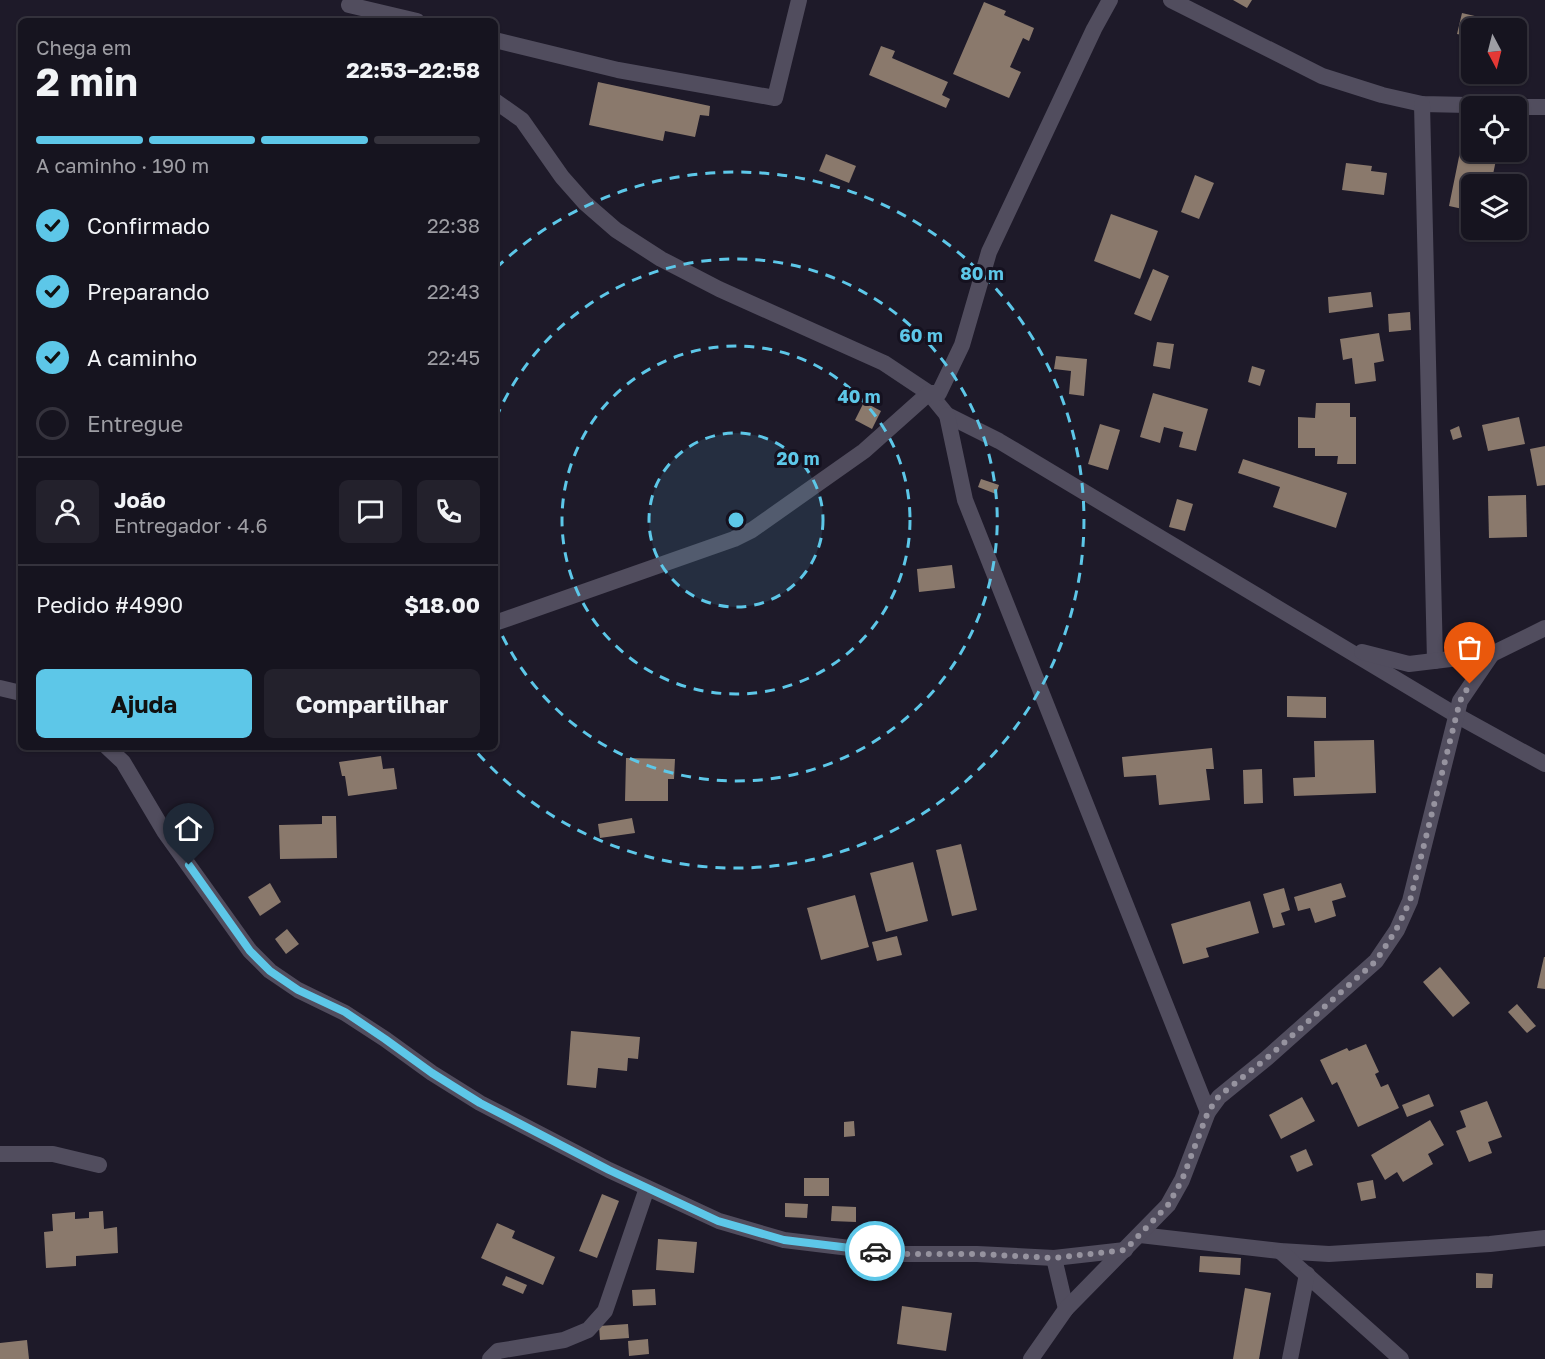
<!DOCTYPE html>
<html lang="pt">
<head>
<meta charset="utf-8">
<style>
	:root { --surface:#16141f; --page:#23212c; --text:#f1f3f6; --muted:#9e9ea4; --line:#35333d; --accent:#5dc7e8 }
	body { margin:0; font-family:"Golos Text",sans-serif; background:var(--page); color:var(--text); height:100vh; display:flex; flex-direction:column; font-size:22px; white-space:nowrap }
	* { box-sizing:border-box; margin:0 }
	p { font-size:20px; color:var(--muted) }
	.icon { flex:none; width:33px; height:33px; fill:none; stroke:currentColor; stroke-width:2; stroke-linecap:round; stroke-linejoin:round }
	.map { position:relative; flex:1; overflow:hidden }
	.drawer { position:absolute; left:18px; top:18px; width:480px; height:732px; display:flex; flex-direction:column; background:var(--surface); border-radius:9px; box-shadow:0 2px 4px #0004,0 0 0 2px var(--line) }
	.drawer>* { flex:none }
	.needle { width:39px; rotate:173deg }
	.controls { position:absolute; left:1461px; top:18px; display:grid; gap:12px }
	.controls a { display:grid; place-items:center; width:66px; height:66px; border-radius:9px; background:var(--surface); box-shadow:0 2px 4px #0004,0 0 0 2px var(--line); font-size:30px }
	.pin { position:absolute; display:grid; place-items:center; width:51px; height:51px; color:#fff; margin:-62px -26px; border-radius:50% 50% 50% 0; rotate:-45deg; box-shadow:0 0 6px #0007 }
	.pin .icon { rotate:45deg }
	.courier { position:absolute; display:grid; place-items:center; width:60px; height:60px; margin:-30px; border:4px solid #5dc7e8; border-radius:50%; background:#fff; color:#222; box-shadow:0 2px 8px #0007 }
	.head em { font-style:normal; font-weight:700 }
	.head div { display:flex; flex-direction:column-reverse }
	.head { display:flex; align-items:center; justify-content:space-between; height:102px; padding:0 18px }
	h1 { font-size:39px; font-weight:700; line-height:45px }
	.bar { display:grid; grid-template-columns:repeat(4,1fr); gap:9px 6px; align-content:center; height:72px; padding:0 18px }
	.bar i { height:8px; border-radius:4px; background:var(--line) }
	.bar .selected { background:var(--accent) }
	.bar p { grid-column:span 4 }
	.line { display:flex; align-items:center; gap:15px; padding:0 18px; border-top:2px solid var(--line) }
	.line div { flex:1 }
	.round { display:grid; place-items:center; flex:none; width:63px; height:63px; border-radius:9px; background:var(--page) }
	ol { padding:0 18px; list-style:none }
	li { display:flex; align-items:center; gap:18px; height:66px }
	li p { margin-inline-start:auto }
	li .icon { padding:6px; border-radius:50%; background:var(--accent); color:#111; stroke-width:4 }
	li:last-child { color:var(--muted) }
	li i { width:33px; height:33px; border:3px solid var(--line); border-radius:50% }
	.action { display:flex; gap:12px; margin-top:auto; padding:12px 18px }
	.action a { flex:1; height:69px; border-radius:9px; background:var(--accent); color:#111; font-size:24px; font-weight:700; line-height:69px; text-align:center }
	.action a+a { background:var(--page); color:var(--text) }
	.map>svg:first-child { display:block }
	.building { fill:#8a796c }
	.lines { fill:none; stroke-linecap:round; stroke-linejoin:round }
	.minor { stroke:#514d5e; stroke-width:16 }
	.done { stroke:#96939f; stroke-width:6; stroke-dasharray:0 10.8 }
	.route { stroke:#5dc7e8; stroke-width:8 }
	.ring { fill:none; stroke:#5dc7e8; stroke-width:3; stroke-dasharray:10 8 }
	.centre { fill:#5dc7e8; stroke:#15111f; stroke-width:3 }
	.ring-label { font-size:18px; text-anchor:middle; font-weight:bold; fill:#5dc7e8; stroke:#15111f; stroke-width:6; stroke-linejoin:round; paint-order:stroke }
</style>
</head>
<body>
<div class="map">
<svg width="1545" height="1359" viewBox="0 0 1545 1359">
	<rect width="100%" height="100%" fill="#1e1a29"/>
	<!-- building -->
	<g class="building">
		<path d="M1233,0h19l-5,8z"/>
		<path d="M984,2l22,9 -2,4 30,13 -5,13 -6,-3 -13,29 11,5 -12,26 -56,-24z"/>
		<path d="M1462,13l17,4 -2,11h-5v9l-15,-3z"/>
		<path d="M1489,18l28,3 -1,7h-28z"/>
		<path d="M881,46l14,5 -3,7 56,24 -6,13 8,4 -4,9 -77,-33z"/>
		<path d="M1484,74h27l-1,4z"/>
		<path d="M598,82l112,24 -1,10 -9,-1 -5,22 -30,-6 -2,10 -74,-16z"/>
		<path d="M1460,152l36,8 -5,24h-19v27l-23,-5z"/>
		<path d="M826,154l30,12 -7,17 -30,-12z"/>
		<path d="M1346,163l26,3 -1,5 16,2 -3,22 -42,-5z"/>
		<path d="M1195,175l19,8 -15,36 -18,-7z"/>
		<path d="M1111,214l47,17 -18,48 -46,-18z"/>
		<path d="M1153,269l16,7 -18,45 -17,-7z"/>
		<path d="M1371,292l2,15 -44,6 -1,-16z"/>
		<path d="M1410,312l1,18 -22,2 -1,-18z"/>
		<path d="M1379,333l5,28 -10,2 2,18 -21,3 -3,-26 -9,2 -3,-21z"/>
		<path d="M1157,342l17,2 -4,25 -17,-3z"/>
		<path d="M1056,356l31,3 -3,37 -15,-2 2,-23 -17,-2z"/>
		<path d="M1252,366l13,4 -5,16 -12,-4z"/>
		<path d="M1153,393l55,16 -12,42 -17,-4 4,-15 -19,-5 -4,16 -20,-6z"/>
		<path d="M864,402l17,9 -9,18 -17,-9z"/>
		<path d="M1316,403h34v14h6v47h-19l1,-8h-23v-8h-17v-31l17,1z"/>
		<path d="M1519,417l6,27 -37,7 -6,-26z"/>
		<path d="M1100,424l20,6 -12,40 -20,-6z"/>
		<path d="M1459,426l3,11 -9,3 -3,-10z"/>
		<path d="M1545,446v39l-8,1 -7,-37z"/>
		<path d="M1243,459l104,34 -11,35 -63,-21 7,-20 -42,-14z"/>
		<path d="M981,479l18,6 -3,9 -18,-7z"/>
		<path d="M1526,495l1,42 -38,1 -1,-42z"/>
		<path d="M1177,499l16,5 -8,27 -16,-4z"/>
		<path d="M952,565l3,23 -36,4 -2,-23z"/>
		<path d="M1287,696l39,1v21l-39,-1z"/>
		<path d="M1374,740l2,53 -82,3 -1,-18 22,-1 -1,-36z"/>
		<path d="M1212,748l2,21h-8l4,31 -51,5 -3,-30 -32,2 -2,-20z"/>
		<path d="M381,756l2,13 11,-1 3,21 -49,7 -3,-20h-3l-3,-14z"/>
		<path d="M626,758l49,1 -1,20h-6v22h-43z"/>
		<path d="M1262,769l1,34 -19,1 -1,-34z"/>
		<path d="M322,816h14l1,42 -57,1 -1,-34 43,-1z"/>
		<path d="M632,818l3,15 -35,5 -2,-14z"/>
		<path d="M961,844l16,66 -25,6 -16,-66z"/>
		<path d="M913,862l15,59 -42,11 -16,-59z"/>
		<path d="M270,883l11,19 -21,14 -12,-19z"/>
		<path d="M1341,883l5,14 -14,4 4,15 -21,7 -5,-15 -12,3 -4,-14z"/>
		<path d="M1284,888l6,22 -9,3 4,12 -12,3 -10,-34z"/>
		<path d="M855,895l14,52 -48,13 -14,-52z"/>
		<path d="M1250,901l9,32 -53,15 3,9 -26,7 -12,-40z"/>
		<path d="M287,929l12,15 -13,10 -11,-15z"/>
		<path d="M897,936l5,19 -25,6 -5,-19z"/>
		<path d="M1544,957h1v32l-8,-1z"/>
		<path d="M1440,967l30,36 -17,14 -30,-35z"/>
		<path d="M1517,1004l19,22 -9,7 -19,-21z"/>
		<path d="M571,1031l69,6 -2,22 -10,-1 -1,13 -29,-3 -2,20 -29,-3z"/>
		<path d="M1366,1044l13,28 -4,2 6,13 7,-3 11,24 -41,19 -21,-45 -5,3 -12,-25 27,-12 2,3z"/>
		<path d="M1429,1094l5,12 -27,11 -5,-12z"/>
		<path d="M1302,1097l13,24 -34,18 -12,-24z"/>
		<path d="M1487,1101l15,36 -14,5 4,11 -23,9 -13,-31 10,-4 -6,-16z"/>
		<path d="M1430,1120l14,25 -16,9 5,10 -30,18 -6,-10 -12,8 -14,-25z"/>
		<path d="M854,1121l1,15 -11,1v-15z"/>
		<path d="M1306,1149l7,16 -16,7 -7,-16z"/>
		<rect x="804" y="1178" width="25" height="18"/>
		<path d="M1373,1180l3,18 -15,3 -4,-18z"/>
		<path d="M602,1194l17,7 -22,57 -18,-7z"/>
		<path d="M785,1203l23,1 -1,14 -22,-1z"/>
		<path d="M832,1206l24,1v15l-25,-1z"/>
		<path d="M103,1211l1,18 13,-2 1,26 -42,3v10l-30,2 -2,-36 9,-1 -1,-17 23,-2v7l14,-1v-6z"/>
		<path d="M497,1223l18,8 -3,7 43,19 -12,28 -62,-27z"/>
		<path d="M658,1239l39,3 -3,31 -38,-3z"/>
		<path d="M1200,1256l41,2 -1,17 -41,-3z"/>
		<path d="M1476,1273l17,1 -1,14h-16z"/>
		<path d="M506,1276l21,9 -4,9 -21,-9z"/>
		<path d="M1245,1288l26,5 -12,66h-26z"/>
		<path d="M655,1289l1,16 -23,1 -1,-16z"/>
		<path d="M902,1306l50,7 -6,38 -49,-7z"/>
		<path d="M628,1324l1,14 -29,2 -1,-14z"/>
		<path d="M648,1339l1,15 -20,2 -1,-15z"/>
		<path d="M27,1340l2,19h-29v-16z"/>
	</g>
	<g class="lines">
		<!-- minor -->
		<g class="minor">
			<path d="M1171,0l151,76 60,19 40,9 93,2"/>
			<path d="M349,5l68,16"/>
			<path d="M495,40l123,30 157,28 24,-98"/>
			<path d="M495,101l27,19 40,57 23,26 31,27 45,29 58,30 165,74 45,30 18,22 52,26 457,274 89,49"/>
			<path d="M1422,104l13,557"/>
			<path d="M1516,107h29"/>
			<path d="M947,415l18,85 243,612"/>
			<path d="M495,623l239,-84 18,-9 112,-79 65,-58h10l23,-48 27,-93 105,-223 16,-29"/>
			<path d="M1362,652l47,12 83,-10 53,-26"/>
			<path d="M0,688l21,5"/>
			<path d="M107,747l16,15 41,69 86,120 20,20 28,19 47,23 40,26 47,34 48,30 129,67 110,51 65,19 115,14h78l77,4 71,-8"/>
			<path d="M0,1154h53l46,11"/>
			<path d="M1140,1235l140,16 49,3 161,-10 55,-6"/>
			<path d="M1280,1251l121,108"/>
			<path d="M1054,1258l12,51"/>
			<path d="M490,1359l8,-8 66,-11 24,-10 17,-19 42,-123"/>
			<path d="M1031,1359l35,-50 102,-104 14,-25 26,-68 11,-15 48,-39 109,-97 21,-31 13,-29 50,-200 32,-47"/>
			<path d="M1290,1359l17,-85"/>
		</g>
	</g>
	<g class="lines">
		<!-- done -->
		<path class="done" d="M875,1251l24,3h78l77,4 71,-8 43,-45 14,-25 26,-68 11,-16 48,-38 109,-97 20,-31 14,-29 50,-200 10,-17"/>
		<!-- route -->
		<path class="route" d="M189,865l61,86 20,20 28,19 47,22 40,27 47,34 48,30 129,67 109,51 66,19 91,11"/>
	</g>
	<!-- distance rings -->
	<circle cx="736" cy="520" r="87" fill="#5dc7e8" fill-opacity=".12"/>
	<g class="ring">
		<circle cx="736" cy="520" r="87"/>
		<circle cx="736" cy="520" r="174"/>
		<path d="M496 418A261 261 0 1 1 496 622"/>
		<path d="M496 268A348 348 0 1 1 473 748"/>
	</g>
	<circle cx="736" cy="520" r="9" class="centre"/>
	<g class="ring-label">
		<text x="982" y="280">80 m</text>
		<text x="921" y="342">60 m</text>
		<text x="859" y="403">40 m</text>
		<text x="798" y="465">20 m</text>
	</g>
</svg>
<div class="controls">
<a><svg class="needle" viewBox="-14 -14 28 28"><path d="M0-13l5 13h-10z" fill="#e53935"/><path d="M0 13l5-13h-10z" fill="#9e9ea4"/></svg></a>
<a><svg class="icon" aria-label="locate" viewBox="0 0 24 24"><circle cx="12" cy="12" r="6"/><path d="M12 2v4M12 18v4M2 12h4M18 12h4"/></svg></a>
<a><svg class="icon" aria-label="layers" viewBox="0 0 24 24"><path d="M12 4l9 5-9 5-9-5zM3 14l9 5 9-5"/></svg></a>
</div>
<div class="pin" style="left:1470px;top:684px;background:#ea580c"><svg class="icon" aria-label="bag" viewBox="0 0 24 24"><path d="M5 8h14l-1 12H6zM9 8a3 3 0 0 1 6 0"/></svg></div>
<div class="pin" style="left:189px;top:865px;background:#1f2937"><svg class="icon" aria-label="home" viewBox="0 0 24 24"><path d="M3 11l9-7 9 7M6 9v11h12V9"/></svg></div>
<div class="courier" style="left:875px;top:1251px"><svg class="icon" aria-label="car" viewBox="0 0 24 24"><path d="M5 17H2v-5l4-1 3-4h7l3 4 3 1v5h-3M9 17h6M6 11h13"/><circle cx="7" cy="17" r="2"/><circle cx="17" cy="17" r="2"/></svg></div>
<section class="drawer">
<div class="head"><div><h1>2 min</h1><p>Chega em</p></div><em>22:53–22:58</em></div>
<div class="bar"><i class="selected"></i><i class="selected"></i><i class="selected"></i><i></i><p>A caminho · 190 m</p></div>
<ol>
<li><svg class="icon" aria-label="check" viewBox="0 0 24 24"><path d="M5 12l5 5 9-10"/></svg>Confirmado<p>22:38</p></li>
<li><svg class="icon" aria-label="check" viewBox="0 0 24 24"><path d="M5 12l5 5 9-10"/></svg>Preparando<p>22:43</p></li>
<li><svg class="icon" aria-label="check" viewBox="0 0 24 24"><path d="M5 12l5 5 9-10"/></svg>A caminho<p>22:45</p></li>
<li><i></i>Entregue</li>
</ol>
<div class="line" style="height:108px"><a class="round"><svg class="icon" aria-label="person" viewBox="0 0 24 24"><circle cx="12" cy="8" r="4"/><path d="M4 21q1-7 8-7t8 7"/></svg></a><div><b>João</b><p>Entregador · 4.6</p></div><a class="round"><svg class="icon" aria-label="chat" viewBox="0 0 24 24"><path d="M4 5h16v11H9l-5 4z"/></svg></a><a class="round"><svg class="icon" aria-label="phone" viewBox="0 0 24 24"><path d="M5 4h4l2 5-3 2q2 4 5 5l2-3 5 2v4C11 20 4 13 5 4z"/></svg></a></div>
<div class="line" style="height:78px"><div>Pedido #4990</div><b>$18.00</b></div>
<div class="action"><a>Ajuda</a><a>Compartilhar</a></div>
</section>
</div>
</body>
</html>
